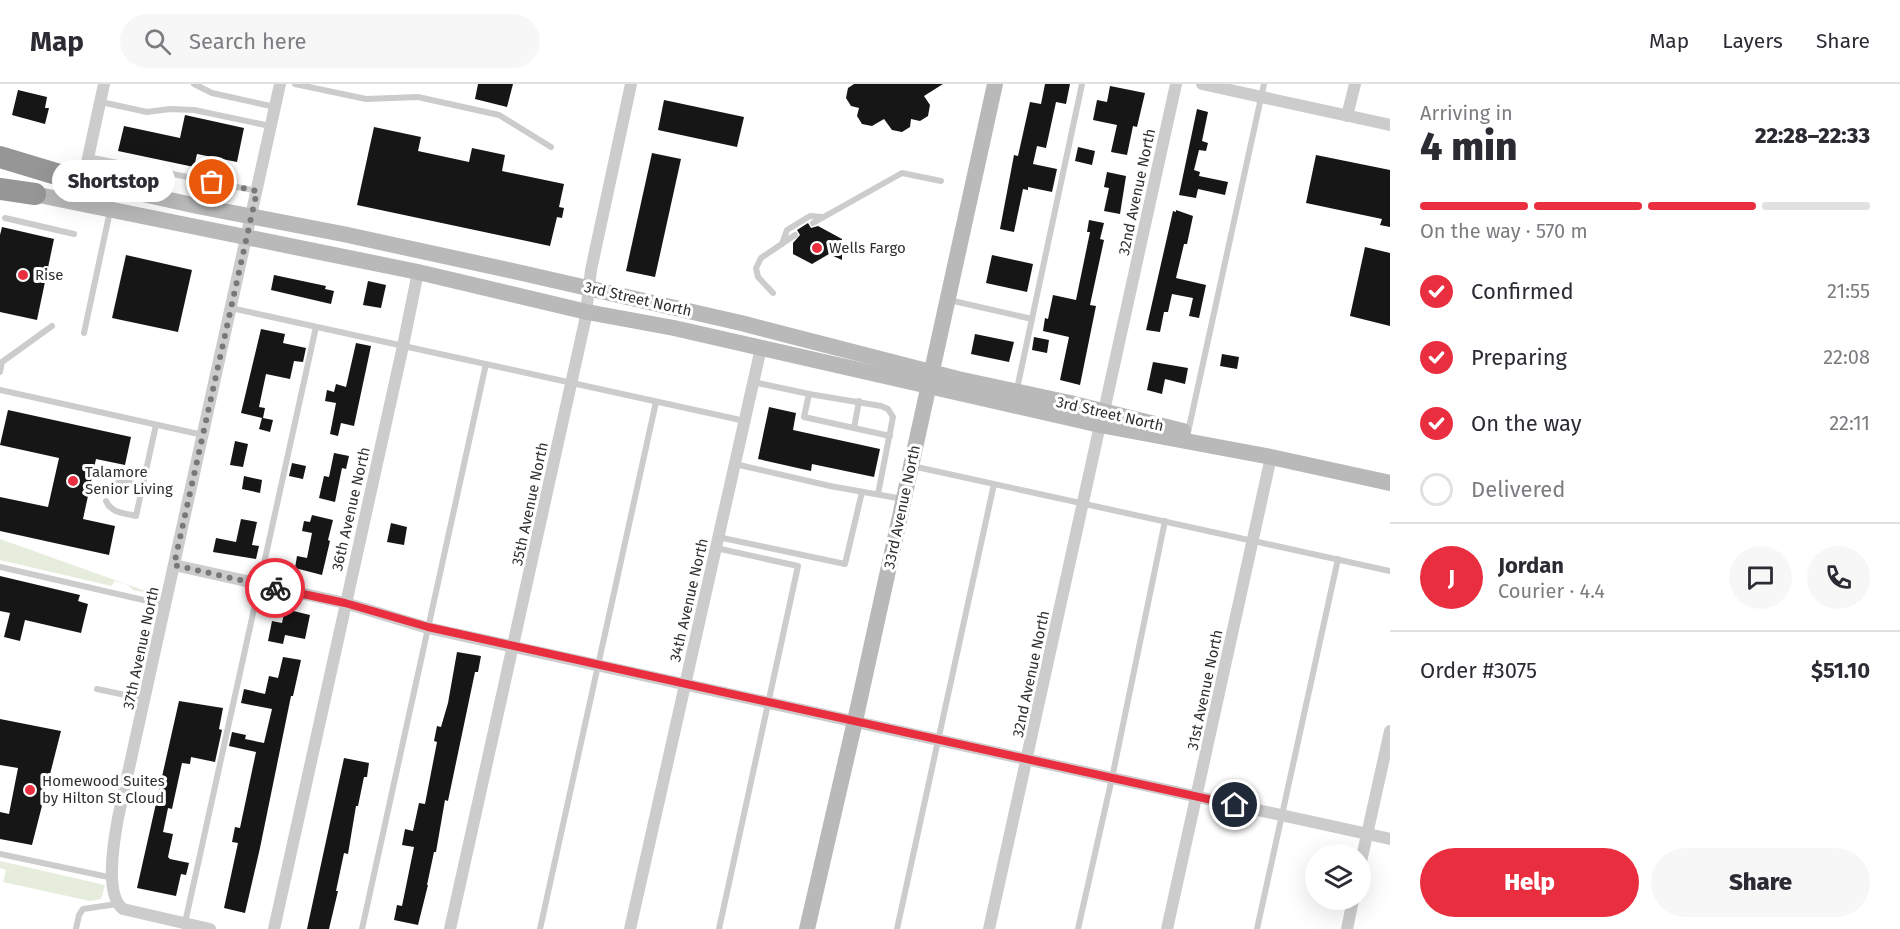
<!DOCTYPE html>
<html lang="en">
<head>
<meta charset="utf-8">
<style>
	:root { --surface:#fff; --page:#f7f7f7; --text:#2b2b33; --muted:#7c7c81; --line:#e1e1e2; --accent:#e92f3f }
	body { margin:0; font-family:"Fira Sans",sans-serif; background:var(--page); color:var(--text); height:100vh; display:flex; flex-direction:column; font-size:22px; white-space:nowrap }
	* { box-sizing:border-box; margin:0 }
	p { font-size:20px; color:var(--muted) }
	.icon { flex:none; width:33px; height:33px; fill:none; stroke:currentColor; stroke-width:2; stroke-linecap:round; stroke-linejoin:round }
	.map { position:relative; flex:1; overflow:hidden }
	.panel { display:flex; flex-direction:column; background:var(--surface); width:510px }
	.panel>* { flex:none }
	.controls { position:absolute; left:1305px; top:760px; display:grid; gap:12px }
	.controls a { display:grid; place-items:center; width:66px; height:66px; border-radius:50%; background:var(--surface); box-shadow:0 6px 24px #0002; font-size:30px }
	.pin { position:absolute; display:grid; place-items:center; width:51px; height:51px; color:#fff; margin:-26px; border:3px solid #fff; border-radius:50%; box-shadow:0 2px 6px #0007 }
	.courier { position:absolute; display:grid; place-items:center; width:60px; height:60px; margin:-30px; border:4px solid #e92f3f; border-radius:50%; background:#fff; color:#222; box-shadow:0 2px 8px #0007 }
	.bubble { position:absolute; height:42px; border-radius:21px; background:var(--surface); box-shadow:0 6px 24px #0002; font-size:20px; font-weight:800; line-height:42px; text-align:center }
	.headline em { font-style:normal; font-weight:800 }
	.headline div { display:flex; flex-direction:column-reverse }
	.headline { display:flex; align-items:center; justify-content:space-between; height:102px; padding:0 30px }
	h1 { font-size:39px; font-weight:800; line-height:45px }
	.bar { display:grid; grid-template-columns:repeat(4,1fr); gap:9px 6px; align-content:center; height:72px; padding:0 30px }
	.bar i { height:8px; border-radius:4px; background:var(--line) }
	.bar .active { background:var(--accent) }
	.bar p { grid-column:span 4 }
	.line { display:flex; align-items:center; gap:15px; padding:0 30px; border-top:2px solid var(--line) }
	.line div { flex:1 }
	.round { display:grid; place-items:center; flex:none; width:63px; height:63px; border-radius:32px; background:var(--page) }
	ol { padding:0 30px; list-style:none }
	li { display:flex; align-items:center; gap:18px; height:66px }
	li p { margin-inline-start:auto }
	li .icon { padding:6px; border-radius:50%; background:var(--accent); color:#fff; stroke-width:4 }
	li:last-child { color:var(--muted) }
	li i { width:33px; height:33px; border:3px solid var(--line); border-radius:50% }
	.action { display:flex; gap:12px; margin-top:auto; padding:12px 30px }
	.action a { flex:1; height:69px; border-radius:36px; background:var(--accent); color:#fff; font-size:24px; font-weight:800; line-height:69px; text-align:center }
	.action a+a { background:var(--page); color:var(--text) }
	header { display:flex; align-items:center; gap:36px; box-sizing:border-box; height:84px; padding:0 30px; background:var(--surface); border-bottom:2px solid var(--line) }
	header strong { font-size:28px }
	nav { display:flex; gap:33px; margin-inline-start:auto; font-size:21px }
	.search { width:420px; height:54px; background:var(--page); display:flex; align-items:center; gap:15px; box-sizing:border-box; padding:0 21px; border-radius:33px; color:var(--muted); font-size:22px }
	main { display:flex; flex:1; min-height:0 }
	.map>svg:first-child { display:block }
	.green { fill:#e6eddd }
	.building { fill:#161616 }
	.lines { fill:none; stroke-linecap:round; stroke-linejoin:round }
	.lane { stroke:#ccc; stroke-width:6 }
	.street { stroke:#ccc; stroke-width:12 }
	.secondary { stroke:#b9b9b9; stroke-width:16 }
	.highway { stroke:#969696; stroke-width:22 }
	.done { stroke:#787878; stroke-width:6; stroke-dasharray:0 10.8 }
	.route { stroke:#e92f3f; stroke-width:8 }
	.poi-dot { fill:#e92f3f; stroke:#fff; stroke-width:2 }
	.labels { text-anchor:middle; stroke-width:6; stroke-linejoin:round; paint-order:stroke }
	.street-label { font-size:15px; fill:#2f2f2f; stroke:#fff }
	.poi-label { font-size:15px; fill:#2f2f2f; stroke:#fff; text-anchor:start }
</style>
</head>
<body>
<header>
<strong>Map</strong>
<div class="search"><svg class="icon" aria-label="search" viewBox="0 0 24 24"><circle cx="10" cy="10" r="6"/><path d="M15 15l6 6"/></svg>Search here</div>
<nav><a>Map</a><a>Layers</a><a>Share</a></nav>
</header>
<main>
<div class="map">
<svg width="1390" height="845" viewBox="0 0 1390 845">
	<rect width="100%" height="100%" fill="#fff"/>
	<!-- green -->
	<g class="green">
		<path d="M0,455l154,55 -21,-4 -5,-5 -13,-4 -4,5 -4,-1 -107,-25z"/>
		<path d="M0,777l105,24 -4,14 -11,2 -87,-19 3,-12 -6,-2z"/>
	</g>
	<!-- building -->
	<g class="building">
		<path d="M478,0h35l-6,23 -32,-8z"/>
		<path d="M854,0h89l-19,12 6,9 -2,11 -8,5 -9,-2 -1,8 -8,5 -10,-2 -8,-11 -12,7 -10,-2 -5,-8 2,-8 -8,-2 -5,-8 2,-10z"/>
		<path d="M1045,0h25l-4,20 -10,-2 -10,46 -9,-2 -4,18 24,5 -5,23 -24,-5v3l-5,-1 -9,43 -14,-3 14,-74 4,1 12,-54 11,2z"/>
		<path d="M1110,2l35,7 -8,34 -4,-1 -6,29 -16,-3 6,-27 -24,-5 4,-20 10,2z"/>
		<path d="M18,6l29,7 -2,11h4l-4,16 -33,-9z"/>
		<path d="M664,16l80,17 -7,30 -79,-17z"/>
		<path d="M1197,25l11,3 -6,29 6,2 -2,8 -7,-1 -5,20 6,2 -1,4 29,6 -3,13 -27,-6 -2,9 -17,-3z"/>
		<path d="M185,31l59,13 -7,34 -40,-8 -3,13 -76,-16 6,-25 56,12z"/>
		<path d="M374,43l47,10 -3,14 51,11 3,-14 33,7 -3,16 62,13 -5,23 5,1 -2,10 -5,-1 -7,29 -193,-41z"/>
		<path d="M1078,63l17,4 -3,14 -17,-4z"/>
		<path d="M652,69l29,6 -26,118 -29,-6z"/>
		<path d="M1316,71l74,15v57l-10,-2 2,-6 -76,-16z"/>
		<path d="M1107,88l19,4 -6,38 -16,-3 5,-23 -5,-1z"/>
		<path d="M1176,126l17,6 -6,28h-3l-8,34 30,7 -7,33 -10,-2 4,-18 -21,-4 -4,18h-4l-4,20 -14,-2 27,-119 3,1z"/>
		<path d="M1089,136l15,3 -4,16 4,1 -14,65 6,1 -16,79 -20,-5 9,-43 -26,-6 2,-13 3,1 5,-24 23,5 14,-68h-3z"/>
		<path d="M808,139l3,5 7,-2 24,13v21l-13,-6 -17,10 -19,-10v-11l7,-8 -3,-5z"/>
		<path d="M2,143l52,12 -17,81 -37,-8v-77z"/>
		<path d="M1365,163l25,6v73l-40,-10z"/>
		<path d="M126,171l66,15 -14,62 -66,-14z"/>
		<path d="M992,171l41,9 -6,28 -41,-9z"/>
		<path d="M274,191l52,11 -1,3 9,2 -3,13 -60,-14z"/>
		<path d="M368,197l18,4 -5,23 -18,-3z"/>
		<path d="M261,245l24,5 -2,9 23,5 -3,14 -9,-1 -4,18 -24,-5 -7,33 6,1 -2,10 10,2 -3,12 -11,-3 3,-11 -21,-5z"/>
		<path d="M975,250l39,8 -5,20 -38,-8z"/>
		<path d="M1034,253l15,3 -2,13 -15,-3z"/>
		<path d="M356,259l15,3 -17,80 -13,-3 -3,13 -8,-2 6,-31 -11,-2 2,-11 7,2 2,-8 10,3z"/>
		<path d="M1222,270l17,3 -2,12 -17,-3z"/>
		<path d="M1153,278l35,6 -3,16 -20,-5 -3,15 -15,-4z"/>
		<path d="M769,323l27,6 -3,17 87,19 -6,28 -62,-13 -1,7 -53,-12z"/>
		<path d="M8,326l123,27 -6,28 -29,-6 -13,60 32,7 -6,29 -109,-24v-34l48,10 11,-49 -59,-13z"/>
		<path d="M235,357l13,3 -5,23 -13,-2z"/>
		<path d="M334,369l15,3 -3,13 -4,-1 -7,34 -16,-4 5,-22 5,1z"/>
		<path d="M292,379l14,3 -3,13 -14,-3z"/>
		<path d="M244,392l18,4 -2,13 -18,-4z"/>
		<path d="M312,431l21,5 -5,20 2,1 -8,34 -27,-7 2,-12 10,2 5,-25 -10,-2 2,-10 6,1z"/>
		<path d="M241,435l16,3 -5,23 7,1 -3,13 -43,-7 3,-14 20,4z"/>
		<path d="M391,439l16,4 -3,18 -17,-3z"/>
		<path d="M0,492l80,19 -2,6 10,3 -7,29 -56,-13 -5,21 -16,-4 6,-24 -10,-2z"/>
		<path d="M285,525l25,6 -5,24 -20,-4 -2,9 -15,-3 4,-20 10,2z"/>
		<path d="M457,568l24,4 -3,16h-3l-27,129 -3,-1 -9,52h-2l-7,33h1l-10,40 -24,-5 3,-15 5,1 12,-59 -12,-2 3,-16 8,2 6,-28 6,1 12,-62 -3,-1 3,-15 4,1 7,-24z"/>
		<path d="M283,573l18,3 -8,36h-2l-31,152 -15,65 -21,-5 14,-65 -6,-1 3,-15 5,1 16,-76 -27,-6 3,-14 14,3 -1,4 19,4 8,-34 -31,-6 3,-14 21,5 4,-18 9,2z"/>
		<path d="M179,617l44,7 -4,21 3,1 -7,32 -24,-5 -1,7 -8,-1 -10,46 -4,-1 -5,24 10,2 -5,23 2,2 19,4 -3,12 -5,-1 -5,22 -39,-8z"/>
		<path d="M0,635l61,12 -29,114 -32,-6v-27l9,2 9,-46 -18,-3z"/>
		<path d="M344,674l25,5 -2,14h-3l-6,29h-2l-8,48 -4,-1 -8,38h2l-9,38h-22z"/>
	</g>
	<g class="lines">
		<!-- lane -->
		<g class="lane">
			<path d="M194,0l18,9 63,14"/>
			<path d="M295,0l71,15 52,-2 81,18 52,32"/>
			<path d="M101,18l46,10 23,-3 24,1 76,16"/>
			<path d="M88,73l169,34"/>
			<path d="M5,134l69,16"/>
			<path d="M813,139l89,-50 39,8"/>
			<path d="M782,160l5,-14 23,-14 13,1"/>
			<path d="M773,209l-15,-16 -2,-9 5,-10 34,-23"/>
			<path d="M949,216l83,19"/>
			<path d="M231,224l514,113"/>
			<path d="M84,249l26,-122"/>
			<path d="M0,288l2,-10 50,-36"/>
			<path d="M753,298l56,12 72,12 7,3 5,8 -15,77"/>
			<path d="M1017,305l65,-305"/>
			<path d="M0,306l203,45"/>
			<path d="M809,310l-5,23 86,19"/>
			<path d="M854,344l5,-27"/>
			<path d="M1188,348l76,-348"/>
			<path d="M735,380l95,22 73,13"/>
			<path d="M912,382l478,105"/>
			<path d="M109,405c9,-11 21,-6 33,-3"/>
			<path d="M106,417c5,12 18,12 30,15l20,-91"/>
			<path d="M718,453l127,27 17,-72"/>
			<path d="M716,464l82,18 -79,363"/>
			<path d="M0,483l165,38"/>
			<path d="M97,605l47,10"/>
			<path d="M0,770l113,24"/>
			<path d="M185,839l131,-596"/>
			<path d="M76,845l3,-14 4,-6 34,-5"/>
			<path d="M362,845l124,-565"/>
			<path d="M540,845l116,-527"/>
			<path d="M897,845l97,-445"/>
			<path d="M1078,845l34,-151 53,-257"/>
			<path d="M1257,845l81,-370"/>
		</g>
		<!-- street -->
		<g class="street">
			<path d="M1202,0l188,41"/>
			<path d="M1347,32l8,-32"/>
			<path d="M83,97l21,-97"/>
			<path d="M1104,327l72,-327"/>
			<path d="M174,481l171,38 83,25 962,211"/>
			<path d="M1360,782l30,-135"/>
			<path d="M210,845l-87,-20c-19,-15 -9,-69 -5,-91l162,-734"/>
			<path d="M274,845l129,-583 15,-74"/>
			<path d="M450,845l135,-608 6,-51 40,-186"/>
			<path d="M630,845l131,-581"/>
			<path d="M989,845l111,-504"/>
			<path d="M1167,845l104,-472"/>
			<path d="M1347,845l6,-29"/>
		</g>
		<!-- secondary -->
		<g class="secondary">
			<path d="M53,90l144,32 146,28 170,37 228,52 217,56 112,24 113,28"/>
			<path d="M24,108l394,80 169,40 87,16 426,97 171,32 119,26"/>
			<path d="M807,845l48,-208 140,-637"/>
		</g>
		<!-- highway -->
		<g class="highway">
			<path d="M0,73l63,19"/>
			<path d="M0,105l35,5"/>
		</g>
	</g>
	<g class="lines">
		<!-- done -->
		<path class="done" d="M212,98l45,9 -83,374 101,23"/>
		<!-- route -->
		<path class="route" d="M275,504l70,15 83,24 807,178"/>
	</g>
	<!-- markers -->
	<g class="poi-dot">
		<circle cx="817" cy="164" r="6"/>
		<circle cx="23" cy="191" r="6"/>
		<circle cx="73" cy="397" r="6"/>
		<circle cx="30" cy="706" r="6"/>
	</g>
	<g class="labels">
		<!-- street labels -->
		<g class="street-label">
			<text transform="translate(1137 108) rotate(-78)" y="5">32nd Avenue North</text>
			<text transform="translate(638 215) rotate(13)" y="5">3rd Street North</text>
			<text transform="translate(1110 330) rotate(13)" y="5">3rd Street North</text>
			<text transform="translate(530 420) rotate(-78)" y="5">35th Avenue North</text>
			<text transform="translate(902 423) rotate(-78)" y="5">33rd Avenue North</text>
			<text transform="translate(351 425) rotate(-77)" y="5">36th Avenue North</text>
			<text transform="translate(689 516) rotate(-77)" y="5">34th Avenue North</text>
			<text transform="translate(141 564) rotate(-78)" y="5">37th Avenue North</text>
			<text transform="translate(1031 590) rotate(-78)" y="5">32nd Avenue North</text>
			<text transform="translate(1205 606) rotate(-78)" y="5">31st Avenue North</text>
		</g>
		<!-- poi labels -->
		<g class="poi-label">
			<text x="829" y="169">Wells Fargo</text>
			<text x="35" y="196">Rise</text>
			<text x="85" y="393">Talamore<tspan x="85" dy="17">Senior Living</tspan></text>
			<text x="42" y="702">Homewood Suites<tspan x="42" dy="17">by Hilton St Cloud</tspan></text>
		</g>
	</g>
</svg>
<div class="controls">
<a><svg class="icon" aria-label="layers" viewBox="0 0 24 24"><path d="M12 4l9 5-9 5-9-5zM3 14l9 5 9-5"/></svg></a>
</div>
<div class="pin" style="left:212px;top:98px;background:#ea580c"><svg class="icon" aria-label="bag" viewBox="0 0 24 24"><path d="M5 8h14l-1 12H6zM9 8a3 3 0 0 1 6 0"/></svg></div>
<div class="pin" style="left:1235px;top:721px;background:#1f2937"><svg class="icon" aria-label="home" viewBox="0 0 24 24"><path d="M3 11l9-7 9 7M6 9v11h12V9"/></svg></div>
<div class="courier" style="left:275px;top:504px"><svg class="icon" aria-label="bike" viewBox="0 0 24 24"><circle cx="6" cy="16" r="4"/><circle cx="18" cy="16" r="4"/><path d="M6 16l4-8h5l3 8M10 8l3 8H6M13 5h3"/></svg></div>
<div class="bubble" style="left:52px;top:76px;width:123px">Shortstop</div>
</div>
<section class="panel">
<div class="headline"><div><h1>4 min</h1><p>Arriving in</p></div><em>22:28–22:33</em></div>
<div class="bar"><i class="active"></i><i class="active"></i><i class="active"></i><i></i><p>On the way · 570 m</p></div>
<ol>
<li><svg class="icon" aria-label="check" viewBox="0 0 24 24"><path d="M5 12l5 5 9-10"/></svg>Confirmed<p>21:55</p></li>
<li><svg class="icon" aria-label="check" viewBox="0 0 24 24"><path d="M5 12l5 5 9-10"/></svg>Preparing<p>22:08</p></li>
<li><svg class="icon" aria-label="check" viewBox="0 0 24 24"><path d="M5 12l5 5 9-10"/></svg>On the way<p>22:11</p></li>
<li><i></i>Delivered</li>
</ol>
<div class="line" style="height:108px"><b class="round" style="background:var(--accent);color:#fff">J</b><div><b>Jordan</b><p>Courier · 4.4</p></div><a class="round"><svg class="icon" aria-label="chat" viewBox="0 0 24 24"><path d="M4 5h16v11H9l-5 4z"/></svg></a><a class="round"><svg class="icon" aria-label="phone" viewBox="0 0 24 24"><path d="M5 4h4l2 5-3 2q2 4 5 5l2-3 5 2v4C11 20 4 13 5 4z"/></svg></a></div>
<div class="line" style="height:78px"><div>Order #3075</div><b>$51.10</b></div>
<div class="action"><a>Help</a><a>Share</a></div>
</section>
</main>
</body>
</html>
